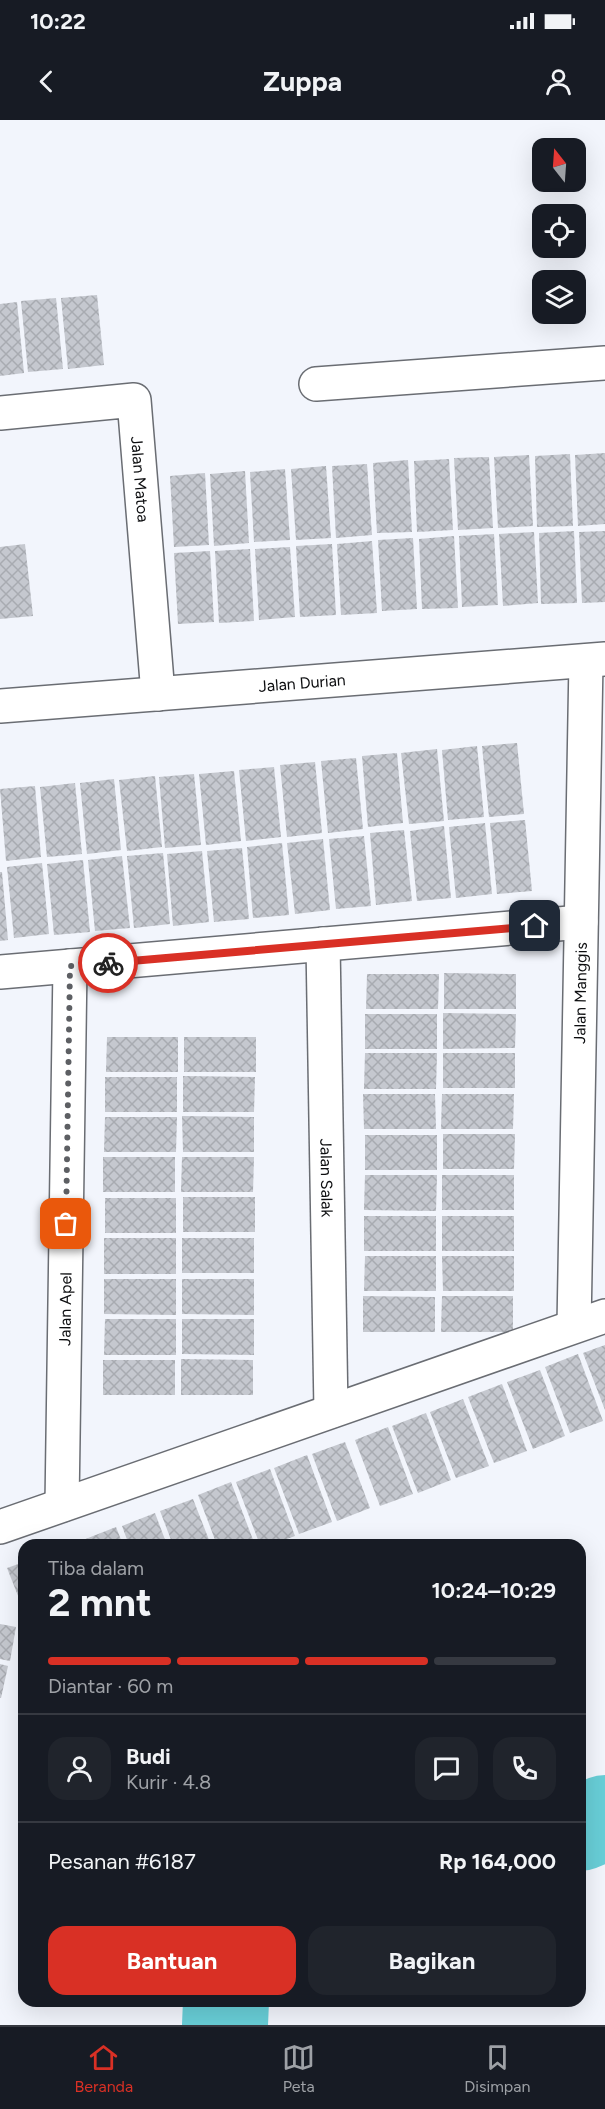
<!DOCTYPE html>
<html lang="id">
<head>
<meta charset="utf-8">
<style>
	:root { --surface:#171b24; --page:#20242c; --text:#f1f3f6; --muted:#9ea1a6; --line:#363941; --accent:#d93025 }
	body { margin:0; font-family:Figtree,sans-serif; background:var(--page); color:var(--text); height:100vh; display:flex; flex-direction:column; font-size:22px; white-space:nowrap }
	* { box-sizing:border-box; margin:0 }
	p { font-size:20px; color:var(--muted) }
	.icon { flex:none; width:33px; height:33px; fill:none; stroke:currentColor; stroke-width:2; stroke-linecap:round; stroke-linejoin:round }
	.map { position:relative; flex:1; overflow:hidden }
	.details { position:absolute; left:18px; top:1419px; width:568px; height:468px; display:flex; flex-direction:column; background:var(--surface); border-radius:18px; box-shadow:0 6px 24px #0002 }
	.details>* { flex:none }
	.needle { width:39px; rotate:343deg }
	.tools { position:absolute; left:532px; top:18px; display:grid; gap:12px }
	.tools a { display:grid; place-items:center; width:54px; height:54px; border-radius:12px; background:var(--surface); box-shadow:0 6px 24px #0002; font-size:30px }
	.pin { position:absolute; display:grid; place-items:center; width:51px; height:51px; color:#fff; margin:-26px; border-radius:12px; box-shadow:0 3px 9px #0006 }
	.courier { position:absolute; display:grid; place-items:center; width:60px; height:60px; margin:-30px; border:4px solid #d93025; border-radius:50%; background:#fff; color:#222; box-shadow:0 2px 8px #0007 }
	.summary em { font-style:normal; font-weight:700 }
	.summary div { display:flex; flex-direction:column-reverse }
	.summary { display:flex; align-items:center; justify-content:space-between; height:102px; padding:0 30px }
	h1 { font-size:39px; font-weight:700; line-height:45px }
	.bar { display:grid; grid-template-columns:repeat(4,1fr); gap:9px 6px; align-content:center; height:72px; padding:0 30px }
	.bar i { height:8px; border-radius:4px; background:var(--line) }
	.bar .current { background:var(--accent) }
	.bar p { grid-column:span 4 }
	.line { display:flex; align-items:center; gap:15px; padding:0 30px; border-top:2px solid var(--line) }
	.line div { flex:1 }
	.round { display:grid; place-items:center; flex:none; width:63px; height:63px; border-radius:18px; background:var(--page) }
	.action { display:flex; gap:12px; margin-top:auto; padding:12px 30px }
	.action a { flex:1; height:69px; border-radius:18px; background:var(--accent); color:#fff; font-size:24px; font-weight:700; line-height:69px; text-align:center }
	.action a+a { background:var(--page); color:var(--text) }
	.status { display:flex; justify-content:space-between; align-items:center; height:42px; padding:0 30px; background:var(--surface); direction:ltr }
	.status svg { height:16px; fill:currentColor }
	header { display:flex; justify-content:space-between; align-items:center; height:78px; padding:0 30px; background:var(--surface); font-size:27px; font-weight:700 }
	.tab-bar { display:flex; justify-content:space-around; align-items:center; height:84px; border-top:2px solid var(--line); background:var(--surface); font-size:16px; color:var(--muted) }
	.tab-bar a { display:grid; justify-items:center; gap:3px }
	.tab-bar .current { color:var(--accent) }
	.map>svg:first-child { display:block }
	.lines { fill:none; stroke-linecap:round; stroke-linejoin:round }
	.river { stroke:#68ced7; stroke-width:86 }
	.building { fill:url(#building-cross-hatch) }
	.minor-casing { stroke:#6a6d73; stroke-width:36 }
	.minor { stroke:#fff; stroke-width:33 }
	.done { stroke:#5d5f63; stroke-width:6; stroke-dasharray:0 10.8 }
	.route { stroke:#d93025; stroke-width:8 }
	.labels { text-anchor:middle; stroke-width:5; stroke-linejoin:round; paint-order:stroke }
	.street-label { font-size:16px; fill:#0d0e10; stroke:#fff }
</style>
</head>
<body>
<div class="status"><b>10:22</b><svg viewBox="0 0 49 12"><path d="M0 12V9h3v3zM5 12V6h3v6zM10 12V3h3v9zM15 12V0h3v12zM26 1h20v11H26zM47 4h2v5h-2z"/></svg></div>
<header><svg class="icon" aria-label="back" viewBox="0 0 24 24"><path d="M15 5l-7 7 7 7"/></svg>Zuppa<svg class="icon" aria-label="person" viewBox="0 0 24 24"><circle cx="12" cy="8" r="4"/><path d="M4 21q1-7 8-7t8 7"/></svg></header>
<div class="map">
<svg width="605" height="1905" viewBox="0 0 605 1905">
	<defs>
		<pattern id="building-cross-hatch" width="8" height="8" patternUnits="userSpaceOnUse" patternTransform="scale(1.5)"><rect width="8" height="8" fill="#c5c8cf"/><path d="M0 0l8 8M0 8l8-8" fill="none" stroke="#a8abb1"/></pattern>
	</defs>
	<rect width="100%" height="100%" fill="#f2f5fc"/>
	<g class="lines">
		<!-- river -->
		<g class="river">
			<path d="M580,1708l25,-10"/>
			<path d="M225,1905l1,-24"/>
		</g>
	</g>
	<!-- building -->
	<g class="building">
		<path d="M97,175l7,70 -36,4 -7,-71z"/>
		<path d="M56,178l7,71 -35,3 -7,-71z"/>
		<path d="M17,182l7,71 -24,3v-72z"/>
		<path d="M605,333v71l-27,2 -3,-71z"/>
		<path d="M570,334l3,72 -36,1 -2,-71z"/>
		<path d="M529,335l4,71 -35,2 -4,-71z"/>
		<path d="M489,337l4,71 -35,2 -4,-72z"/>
		<path d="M449,339l4,71 -36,2 -3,-71z"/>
		<path d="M408,340l4,72 -35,1 -4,-70z"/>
		<path d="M367,344l5,71 -36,3 -4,-72z"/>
		<path d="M326,346l5,72 -35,2 -5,-71z"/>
		<path d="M285,349l5,71 -36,2 -4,-70z"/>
		<path d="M245,351l4,72 -35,3 -4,-72z"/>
		<path d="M205,353l4,72 -35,2 -4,-71z"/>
		<path d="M574,411l3,72 -36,1 -2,-71z"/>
		<path d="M605,411v71l-23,1 -3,-71z"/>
		<path d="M534,412l4,71 -35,3 -4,-72z"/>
		<path d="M494,414l4,71 -36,2 -3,-71z"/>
		<path d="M454,416l4,72 -36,1 -3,-70z"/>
		<path d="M413,418l4,71 -35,2 -4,-71z"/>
		<path d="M372,421l5,72 -36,2 -4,-71z"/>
		<path d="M25,424l8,72 -33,3v-72z"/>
		<path d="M332,424l4,71 -36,2 -4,-71z"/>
		<path d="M290,427l5,70 -36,3 -4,-71z"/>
		<path d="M250,429l4,72 -35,2 -4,-72z"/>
		<path d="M210,431l4,71 -36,2 -4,-71z"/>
		<path d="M517,623l7,71 -35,3 -7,-71z"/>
		<path d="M477,626l7,71 -36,3 -6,-70z"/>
		<path d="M437,629l7,72 -35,3 -8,-71z"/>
		<path d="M397,633l6,70 -35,4 -6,-71z"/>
		<path d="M356,638l7,71 -35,4 -7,-72z"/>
		<path d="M315,642l7,71 -35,4 -7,-72z"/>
		<path d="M274,647l7,70 -35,4 -7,-71z"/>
		<path d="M234,651l7,70 -35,4 -7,-71z"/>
		<path d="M194,654l7,71 -36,3 -6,-71z"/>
		<path d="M155,656l7,71 -35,4 -8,-71z"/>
		<path d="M114,659l7,71 -34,4 -7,-71z"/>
		<path d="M75,663l7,71 -35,3 -7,-70z"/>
		<path d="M35,666l6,71 -35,4 -6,-72z"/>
		<path d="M525,700l7,71 -35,3 -7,-71z"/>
		<path d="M485,703l7,71 -36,4 -7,-71z"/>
		<path d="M444,706l7,72 -34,3 -7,-70z"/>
		<path d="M404,710l8,71 -36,4 -6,-72z"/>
		<path d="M364,716l7,70 -35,3 -7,-70z"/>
		<path d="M323,719l7,71 -35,4 -8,-71z"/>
		<path d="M282,723l7,72 -36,3 -6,-71z"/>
		<path d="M242,728l7,71 -35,3 -7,-71z"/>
		<path d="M202,731l7,71 -36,4 -6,-72z"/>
		<path d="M163,733l7,71 -36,4 -7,-72z"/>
		<path d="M122,736l8,72 -35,3 -7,-71z"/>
		<path d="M83,740l7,72 -36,3 -7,-71z"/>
		<path d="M42,743l7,71 -35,4 -7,-71z"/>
		<path d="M0,752h2l6,68 -8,1z"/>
		<path d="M444,853l72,1v35h-72z"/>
		<path d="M367,854h72l-1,35h-72z"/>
		<path d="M443,893l73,1 -1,34 -72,1z"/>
		<rect x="365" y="894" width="72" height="35"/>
		<path d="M107,917h71v35h-72z"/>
		<rect x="184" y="917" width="72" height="35"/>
		<path d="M365,933h72l-1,36h-72z"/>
		<rect x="443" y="933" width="72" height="35"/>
		<path d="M183,956l72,1 -1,35h-71z"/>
		<rect x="105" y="957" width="72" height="35"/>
		<path d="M363,974h72l1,35h-72z"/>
		<path d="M442,974h72l-1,35h-72z"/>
		<path d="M182,996l72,1v35h-71z"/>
		<path d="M105,997h72l-1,35h-72z"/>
		<path d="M443,1014h72l-1,35h-71z"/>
		<rect x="365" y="1015" width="72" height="35"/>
		<rect x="103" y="1037" width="72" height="35"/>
		<path d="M182,1037h72l-1,35h-72z"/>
		<path d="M365,1055h72l-1,36 -72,-1z"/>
		<rect x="442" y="1055" width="72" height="35"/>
		<rect x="183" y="1077" width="72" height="35"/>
		<rect x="105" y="1078" width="71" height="35"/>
		<rect x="364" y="1096" width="72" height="35"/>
		<rect x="442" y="1096" width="72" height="35"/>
		<rect x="104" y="1118" width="72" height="36"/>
		<rect x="182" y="1118" width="72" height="35"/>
		<path d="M365,1136h71v35h-72z"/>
		<path d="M442,1136h72v35h-71z"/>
		<path d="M104,1159h72v36l-72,-1z"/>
		<path d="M182,1159h72v36l-72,-1z"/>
		<path d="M363,1176l72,1v35h-72z"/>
		<path d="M442,1176h71v36h-72z"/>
		<path d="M105,1199h71v36h-72z"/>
		<path d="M182,1199h72v36l-72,-1z"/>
		<path d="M605,1225v65l-22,-57z"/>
		<path d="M578,1234l25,67 -33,12 -25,-66z"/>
		<path d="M181,1239l72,1v35h-72z"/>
		<rect x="103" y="1240" width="72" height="35"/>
		<path d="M540,1250l25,66 -32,13 -26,-67z"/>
		<path d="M502,1264l25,67 -33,12 -26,-66z"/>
		<path d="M463,1279l26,67 -33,12 -26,-66z"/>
		<path d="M426,1293l25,67 -33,13 -26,-67z"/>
		<path d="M388,1307l25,67 -33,12 -25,-66z"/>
		<path d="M345,1322l25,66 -33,13 -25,-67z"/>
		<path d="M307,1335l25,67 -33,12 -25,-66z"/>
		<path d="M270,1349l25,67 -25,9h-10l-24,-63z"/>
		<path d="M231,1362l24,63h-38l-19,-50z"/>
		<path d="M193,1379l18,46h-38l-13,-34z"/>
		<path d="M155,1393l12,32h-38l-7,-19z"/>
		<path d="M116,1407l7,18h-38l-2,-5z"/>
		<path d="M24,1442v49l-17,-43z"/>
		<path d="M0,1504l16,3 -6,34 -10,-2z"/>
		<path d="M0,1544l8,2 -7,32h-1z"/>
	</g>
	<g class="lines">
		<!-- minor casing -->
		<g class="minor-casing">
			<g id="minor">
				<path d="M316,264l289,-21"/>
				<path id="s1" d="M0,293l134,-13 24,294"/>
				<path id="s2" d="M0,586l605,-47"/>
				<path id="s3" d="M323,824l8,467"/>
				<path d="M0,852l581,-50"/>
				<path id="s4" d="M574,1206l12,-665"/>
				<path id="s5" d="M62,1385l8,-539"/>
				<path d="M0,1407l605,-211"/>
			</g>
		</g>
		<!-- minor -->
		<use href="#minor" class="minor"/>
	</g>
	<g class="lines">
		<!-- done -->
		<path class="done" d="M66,1104l4,-258 38,-3"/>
		<!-- route -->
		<path class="route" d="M108,843l427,-37"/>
	</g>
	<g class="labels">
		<!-- street labels -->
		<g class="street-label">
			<text dy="6" stroke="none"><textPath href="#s1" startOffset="214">Jalan Matoa</textPath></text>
			<text dy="6" stroke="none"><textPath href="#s2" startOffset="303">Jalan Durian</textPath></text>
			<text dy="6" stroke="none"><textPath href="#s4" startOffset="333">Jalan Manggis</textPath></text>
			<text dy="6" stroke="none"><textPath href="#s3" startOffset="234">Jalan Salak</textPath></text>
			<text dy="6" stroke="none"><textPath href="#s5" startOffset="196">Jalan Apel</textPath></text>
		</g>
	</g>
</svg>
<div class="tools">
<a><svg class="needle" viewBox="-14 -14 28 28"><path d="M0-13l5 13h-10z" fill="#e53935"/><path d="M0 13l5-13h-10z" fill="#9ea1a6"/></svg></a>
<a><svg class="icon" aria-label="locate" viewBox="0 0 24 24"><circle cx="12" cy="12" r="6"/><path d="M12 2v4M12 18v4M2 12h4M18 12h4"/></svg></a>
<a><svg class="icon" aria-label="layers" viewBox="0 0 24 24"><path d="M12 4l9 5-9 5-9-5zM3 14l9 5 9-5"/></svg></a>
</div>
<div class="pin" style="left:66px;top:1104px;background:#ea580c"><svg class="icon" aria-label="bag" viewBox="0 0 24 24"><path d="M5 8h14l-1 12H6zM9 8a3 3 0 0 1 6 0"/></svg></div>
<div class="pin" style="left:535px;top:806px;background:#1f2937"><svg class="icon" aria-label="home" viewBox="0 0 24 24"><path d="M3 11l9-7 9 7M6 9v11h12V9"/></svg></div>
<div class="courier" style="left:108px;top:843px"><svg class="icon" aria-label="bike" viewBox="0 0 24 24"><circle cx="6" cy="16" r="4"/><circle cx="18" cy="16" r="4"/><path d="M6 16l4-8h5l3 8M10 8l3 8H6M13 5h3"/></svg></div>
<section class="details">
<div class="summary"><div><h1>2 mnt</h1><p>Tiba dalam</p></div><em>10:24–10:29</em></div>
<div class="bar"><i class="current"></i><i class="current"></i><i class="current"></i><i></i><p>Diantar · 60 m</p></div>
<div class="line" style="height:108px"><a class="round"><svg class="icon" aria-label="person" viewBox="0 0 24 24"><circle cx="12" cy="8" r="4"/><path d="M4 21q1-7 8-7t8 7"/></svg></a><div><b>Budi</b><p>Kurir · 4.8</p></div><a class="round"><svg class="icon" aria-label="chat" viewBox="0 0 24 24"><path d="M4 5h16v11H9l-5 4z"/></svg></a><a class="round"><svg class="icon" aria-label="phone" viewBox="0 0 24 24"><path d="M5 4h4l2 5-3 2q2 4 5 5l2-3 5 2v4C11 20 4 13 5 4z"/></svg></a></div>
<div class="line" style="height:78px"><div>Pesanan #6187</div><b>Rp 164,000</b></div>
<div class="action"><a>Bantuan</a><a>Bagikan</a></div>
</section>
</div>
<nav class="tab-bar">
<a class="current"><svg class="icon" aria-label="home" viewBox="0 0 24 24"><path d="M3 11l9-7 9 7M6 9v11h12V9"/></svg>Beranda</a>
<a><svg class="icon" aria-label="map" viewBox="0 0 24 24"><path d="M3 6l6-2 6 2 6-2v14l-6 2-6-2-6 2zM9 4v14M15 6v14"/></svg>Peta</a>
<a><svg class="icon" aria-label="saved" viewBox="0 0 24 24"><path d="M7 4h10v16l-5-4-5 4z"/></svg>Disimpan</a>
</nav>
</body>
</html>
